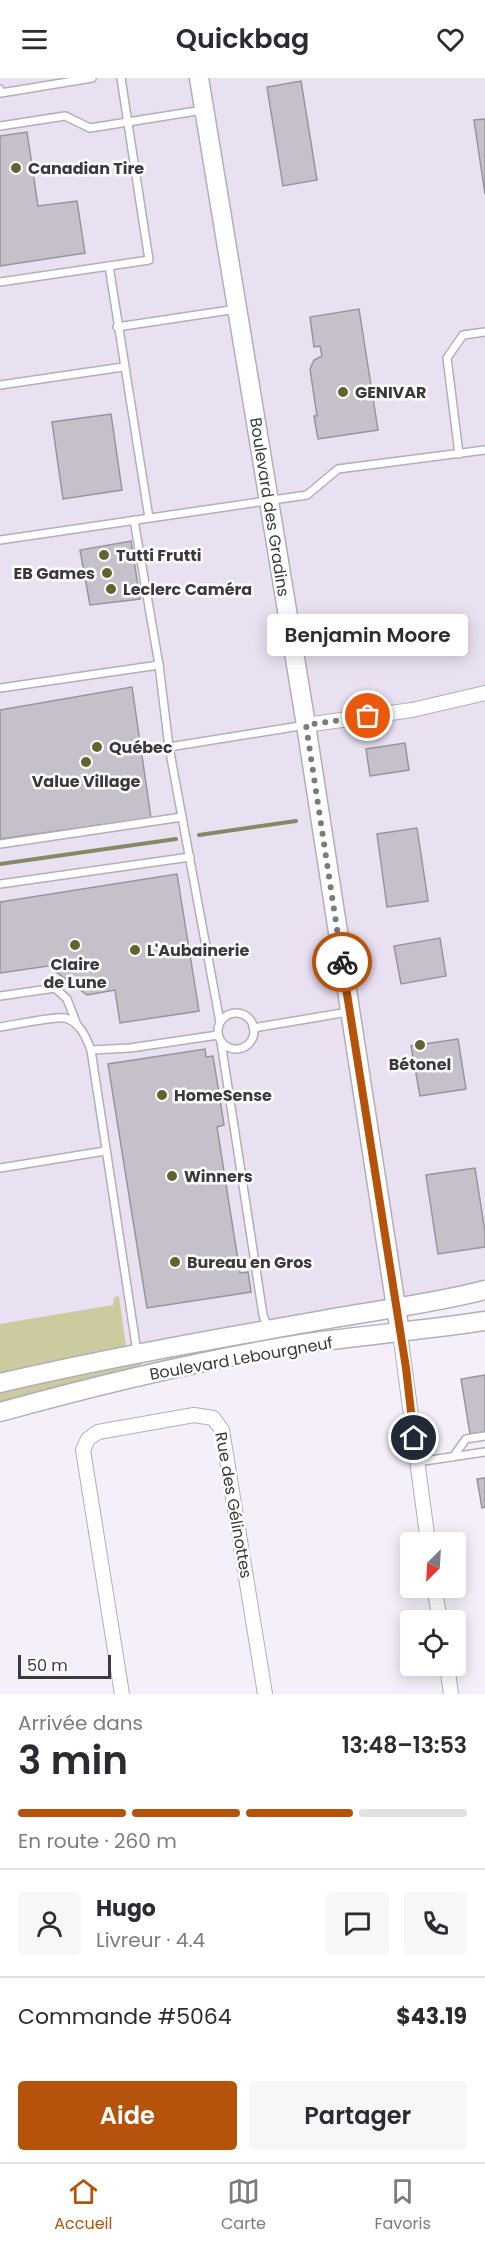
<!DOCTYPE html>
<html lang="fr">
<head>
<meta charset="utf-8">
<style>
	:root { --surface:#fff; --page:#f7f7f7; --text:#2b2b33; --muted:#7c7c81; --line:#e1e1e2; --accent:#b45309 }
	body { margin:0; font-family:Poppins,sans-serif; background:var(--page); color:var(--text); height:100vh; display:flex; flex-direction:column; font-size:22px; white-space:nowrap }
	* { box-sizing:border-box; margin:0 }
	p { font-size:20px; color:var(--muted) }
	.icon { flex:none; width:33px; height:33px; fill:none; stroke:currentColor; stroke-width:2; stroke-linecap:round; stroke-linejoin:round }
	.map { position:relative; height:1616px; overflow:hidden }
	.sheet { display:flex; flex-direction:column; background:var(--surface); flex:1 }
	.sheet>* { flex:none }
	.needle { width:39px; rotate:204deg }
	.controls { position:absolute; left:400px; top:1454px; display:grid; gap:12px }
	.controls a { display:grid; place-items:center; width:66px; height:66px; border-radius:6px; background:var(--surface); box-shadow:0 3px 15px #0003; font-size:30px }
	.scale { position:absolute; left:18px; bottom:15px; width:93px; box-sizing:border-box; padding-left:6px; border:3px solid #3b393d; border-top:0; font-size:16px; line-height:21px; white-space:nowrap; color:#3b393d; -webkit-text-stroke:4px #fff; paint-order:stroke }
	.pin { position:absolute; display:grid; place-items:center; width:51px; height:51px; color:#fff; margin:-26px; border:3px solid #fff; border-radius:50%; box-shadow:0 2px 6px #0007 }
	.courier { position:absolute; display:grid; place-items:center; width:60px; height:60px; margin:-30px; border:4px solid #b45309; border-radius:50%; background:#fff; color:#222; box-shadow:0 2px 8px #0007 }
	.bubble { position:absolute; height:42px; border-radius:6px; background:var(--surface); box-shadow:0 3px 15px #0003; font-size:20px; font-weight:600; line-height:42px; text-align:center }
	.head em { font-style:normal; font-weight:600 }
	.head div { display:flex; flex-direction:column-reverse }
	.head { display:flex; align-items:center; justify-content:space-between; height:102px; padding:0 18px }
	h1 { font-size:39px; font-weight:600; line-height:45px }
	.bar { display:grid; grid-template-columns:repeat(4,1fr); gap:9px 6px; align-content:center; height:72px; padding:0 18px }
	.bar i { height:8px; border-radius:4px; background:var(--line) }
	.bar .selected { background:var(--accent) }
	.bar p { grid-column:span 4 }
	.line { display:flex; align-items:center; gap:15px; padding:0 18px; border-top:2px solid var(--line) }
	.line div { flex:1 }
	.round { display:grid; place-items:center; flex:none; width:63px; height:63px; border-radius:6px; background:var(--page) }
	.primary-button { display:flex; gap:12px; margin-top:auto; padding:12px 18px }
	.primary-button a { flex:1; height:69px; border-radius:6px; background:var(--accent); color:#fff; font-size:24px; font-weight:600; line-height:69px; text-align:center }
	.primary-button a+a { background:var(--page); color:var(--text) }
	header { display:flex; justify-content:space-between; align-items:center; height:78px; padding:0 18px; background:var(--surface); font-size:27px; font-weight:600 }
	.tabs { display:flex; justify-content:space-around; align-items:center; height:84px; border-top:2px solid var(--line); background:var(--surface); font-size:16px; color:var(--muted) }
	.tabs a { display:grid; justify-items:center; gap:3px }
	.tabs .selected { color:var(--accent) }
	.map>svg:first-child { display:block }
	.built { fill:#e9e0f1 }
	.green { fill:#cccb9f }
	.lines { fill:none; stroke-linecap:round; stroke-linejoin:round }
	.stream { stroke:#898765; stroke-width:4 }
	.building { fill:#c5c0c9; stroke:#98939c; stroke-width:1.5 }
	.lane-casing { stroke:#b3aeb8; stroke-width:10 }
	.street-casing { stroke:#b3aeb8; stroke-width:16 }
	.secondary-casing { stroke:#b3aeb8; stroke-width:21 }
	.lane { stroke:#fff; stroke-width:7 }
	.street { stroke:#fff; stroke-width:14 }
	.secondary { stroke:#fff; stroke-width:18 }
	.done { stroke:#7c797f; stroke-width:6; stroke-dasharray:0 10.8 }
	.route { stroke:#b45309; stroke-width:8 }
	.poi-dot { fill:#65622f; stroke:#fff; stroke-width:2 }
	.labels { text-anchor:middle; stroke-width:5; stroke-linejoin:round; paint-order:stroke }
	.poi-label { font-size:16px; font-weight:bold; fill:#3b393d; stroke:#fff; text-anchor:start }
	.street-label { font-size:16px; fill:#3b393d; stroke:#fff }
</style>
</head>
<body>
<header><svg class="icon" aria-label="menu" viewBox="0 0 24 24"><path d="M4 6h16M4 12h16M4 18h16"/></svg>Quickbag<svg class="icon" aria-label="heart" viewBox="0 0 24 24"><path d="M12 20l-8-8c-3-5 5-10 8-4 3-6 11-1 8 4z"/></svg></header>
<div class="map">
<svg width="485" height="1616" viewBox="0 0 485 1616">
	<rect width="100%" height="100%" fill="#f4eff9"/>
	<!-- built -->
	<path class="built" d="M0,0h485v1212l-485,93z"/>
	<!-- green -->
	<g class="green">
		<path d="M119,1218l7,50 -126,28v-50l113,-19 1,-8z"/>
		<path d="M140,1283l1,4 -141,38v-10z"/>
	</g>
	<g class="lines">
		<!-- stream -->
		<g class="stream">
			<path d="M199,757l97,-14"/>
			<path d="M0,786l176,-25"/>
		</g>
	</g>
	<!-- building -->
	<g class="building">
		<path d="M301,3l16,99 -34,6 -16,-99z"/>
		<path d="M485,41v75l-11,-74z"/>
		<path d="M27,54l11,74 39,-5 8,52 -85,13v-130z"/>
		<path d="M359,231l19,121 -60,9 -4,-23h3l-7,-47 4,-9 8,-4 -2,-10 -6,1 -4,-30z"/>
		<path d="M111,336l11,76 -59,9 -11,-77z"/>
		<path d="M131,463l9,58 -50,6 -10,-55z"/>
		<path d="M132,609l19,131 -151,21v-129z"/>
		<path d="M405,665l4,27 -39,6 -4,-27z"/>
		<path d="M417,750l11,73 -41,6 -10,-73z"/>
		<path d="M177,796l22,137 -79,12 -5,-33 -28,5 -39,-29 -48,7v-71z"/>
		<path d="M440,860l6,38 -45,8 -7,-38z"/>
		<path d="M458,961l8,50 -46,7 -9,-50z"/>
		<path d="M205,971l1,8 7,-1 11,69 -7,2 23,146 8,-1 3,20 -104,16 -39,-244z"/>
		<path d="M475,1090l10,64v15l-47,7 -12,-79z"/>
		<path d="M485,1297v57l-15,2 -9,-55z"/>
		<path d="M485,1400v29l-3,1 -5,-29z"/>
	</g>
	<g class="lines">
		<!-- lane casing -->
		<g class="lane-casing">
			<g id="lane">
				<path d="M0,11l1,4 91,-15"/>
				<path d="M0,48l65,-10 25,12 113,-18"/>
				<path d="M109,188l40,-6 -28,-182"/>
				<path d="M0,204l109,-16 40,252"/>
				<path d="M117,249l120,-18"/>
				<path d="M0,307l123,-18"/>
				<path d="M459,376l-12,-96 16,-23 22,-3"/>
				<path d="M134,442l25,145 10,82 51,275"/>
				<path d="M0,462l307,-45 31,-26 147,-19"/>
				<path d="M0,610l159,-23"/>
				<path d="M169,669l137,-22"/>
				<path d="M0,766l182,-27"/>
				<path d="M0,806l190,-27"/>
				<path d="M0,918l55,-8 12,11 10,26"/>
				<circle cx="236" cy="953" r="18"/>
				<path d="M0,949c13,-2 55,-11 65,-9 15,4 21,19 26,32l46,302"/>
				<path d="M253,950l95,-16"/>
				<path d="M221,964l42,273 5,14"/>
				<path d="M91,972l39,-2 88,-13"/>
				<path d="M0,1090l105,-17"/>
				<path d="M453,1379l13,-18 19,-3"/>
				<path d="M417,1384l68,-10"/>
			</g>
		</g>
		<!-- street casing -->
		<g class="street-casing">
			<g id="street">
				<path d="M306,647l106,-15 73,-17"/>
				<path d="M400,1255l28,209"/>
				<path d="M434,1509l6,33"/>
				<path d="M447,1587l4,29"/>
				<path d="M122,1616l-39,-244 5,-11 10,-7 96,-17 19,3 9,12 43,264"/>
			</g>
		</g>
		<!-- secondary casing -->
		<g class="secondary-casing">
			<g id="secondary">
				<path d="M199,0l107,647 94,608"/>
				<path d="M0,1305c107,-25 215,-44 323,-63 54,-10 109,-16 162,-30"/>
				<path d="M0,1334c101,-28 204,-53 308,-69 59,-8 118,-13 177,-22"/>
			</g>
		</g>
		<!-- lane -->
		<use href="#lane" class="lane"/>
		<!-- street -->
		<use href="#street" class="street"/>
		<!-- secondary -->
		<use href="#secondary" class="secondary"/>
	</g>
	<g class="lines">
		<!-- done -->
		<path class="done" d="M342,884l-36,-237 62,-9"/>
		<!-- route -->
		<path class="route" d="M342,884l64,406 8,70"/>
	</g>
	<!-- markers -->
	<g class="poi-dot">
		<circle cx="16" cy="90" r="6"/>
		<circle cx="343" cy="314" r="6"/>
		<circle cx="104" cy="477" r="6"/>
		<circle cx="107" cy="495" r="6"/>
		<circle cx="111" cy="511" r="6"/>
		<circle cx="97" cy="669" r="6"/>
		<circle cx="86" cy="684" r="6"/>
		<circle cx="75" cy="867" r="6"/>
		<circle cx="135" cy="872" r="6"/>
		<circle cx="420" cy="967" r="6"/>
		<circle cx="162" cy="1017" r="6"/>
		<circle cx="172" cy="1098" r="6"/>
		<circle cx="175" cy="1184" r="6"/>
	</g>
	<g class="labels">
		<!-- poi labels -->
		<g class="poi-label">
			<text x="28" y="96">Canadian Tire</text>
			<text x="355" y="320">GENIVAR</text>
			<text x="116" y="483">Tutti Frutti</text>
			<text x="95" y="501" text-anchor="end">EB Games</text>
			<text x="123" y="517">Leclerc Caméra</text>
			<text x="109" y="675">Québec</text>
			<text x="86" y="709" text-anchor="middle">Value Village</text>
			<text x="147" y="878">L'Aubainerie</text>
			<text x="75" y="892" text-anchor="middle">Claire<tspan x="75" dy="18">de Lune</tspan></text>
			<text x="420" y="992" text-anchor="middle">Bétonel</text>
			<text x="174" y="1023">HomeSense</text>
			<text x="184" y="1104">Winners</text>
			<text x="187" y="1190">Bureau en Gros</text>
		</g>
		<!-- street labels -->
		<g class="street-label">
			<text transform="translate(270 429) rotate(81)" y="6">Boulevard des Gradins</text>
			<text transform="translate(241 1280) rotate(-10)" y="6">Boulevard Lebourgneuf</text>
			<text transform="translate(234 1427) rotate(80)" y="6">Rue des Gélinottes</text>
		</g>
	</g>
</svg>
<div class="controls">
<a><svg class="needle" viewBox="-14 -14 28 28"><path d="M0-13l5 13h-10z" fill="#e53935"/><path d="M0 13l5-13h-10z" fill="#7c7c81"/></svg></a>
<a><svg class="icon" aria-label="locate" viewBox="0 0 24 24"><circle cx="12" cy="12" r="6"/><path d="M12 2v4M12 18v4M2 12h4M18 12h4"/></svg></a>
</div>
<div class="scale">50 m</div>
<div class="pin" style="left:368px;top:638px;background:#ea580c"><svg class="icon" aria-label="bag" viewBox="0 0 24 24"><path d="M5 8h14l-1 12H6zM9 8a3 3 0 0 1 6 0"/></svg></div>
<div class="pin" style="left:414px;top:1360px;background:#1f2937"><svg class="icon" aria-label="home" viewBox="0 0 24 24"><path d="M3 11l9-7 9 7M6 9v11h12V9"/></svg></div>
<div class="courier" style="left:342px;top:884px"><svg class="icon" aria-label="bike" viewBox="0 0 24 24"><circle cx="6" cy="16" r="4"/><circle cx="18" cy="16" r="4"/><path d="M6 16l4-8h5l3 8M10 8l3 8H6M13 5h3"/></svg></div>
<div class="bubble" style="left:267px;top:536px;width:201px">Benjamin Moore</div>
</div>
<section class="sheet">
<div class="head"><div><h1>3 min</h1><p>Arrivée dans</p></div><em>13:48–13:53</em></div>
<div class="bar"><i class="selected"></i><i class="selected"></i><i class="selected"></i><i></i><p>En route · 260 m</p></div>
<div class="line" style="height:108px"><a class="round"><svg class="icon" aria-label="person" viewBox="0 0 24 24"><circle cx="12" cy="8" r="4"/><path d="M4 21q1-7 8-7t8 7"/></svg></a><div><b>Hugo</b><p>Livreur · 4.4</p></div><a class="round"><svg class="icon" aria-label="chat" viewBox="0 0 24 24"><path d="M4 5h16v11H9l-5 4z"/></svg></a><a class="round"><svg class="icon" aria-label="phone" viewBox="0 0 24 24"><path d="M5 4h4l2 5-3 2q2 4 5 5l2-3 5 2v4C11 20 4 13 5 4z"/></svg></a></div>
<div class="line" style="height:78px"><div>Commande #5064</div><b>$43.19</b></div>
<div class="primary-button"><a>Aide</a><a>Partager</a></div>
</section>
<nav class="tabs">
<a class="selected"><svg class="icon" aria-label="home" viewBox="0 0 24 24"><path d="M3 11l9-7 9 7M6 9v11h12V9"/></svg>Accueil</a>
<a><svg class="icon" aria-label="map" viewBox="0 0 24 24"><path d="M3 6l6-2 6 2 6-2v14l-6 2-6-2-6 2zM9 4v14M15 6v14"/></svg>Carte</a>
<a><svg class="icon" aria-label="saved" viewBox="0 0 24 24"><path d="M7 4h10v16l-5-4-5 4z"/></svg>Favoris</a>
</nav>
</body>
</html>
